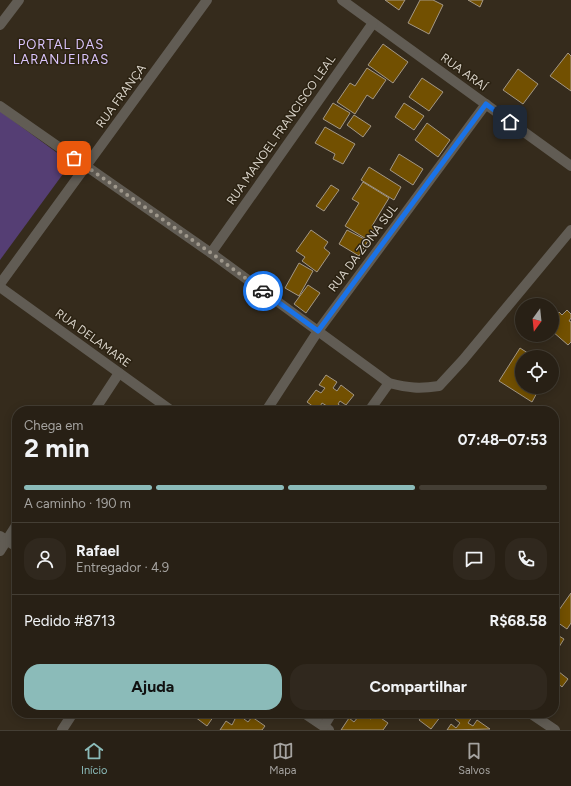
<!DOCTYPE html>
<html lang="pt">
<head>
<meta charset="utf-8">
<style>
	:root { --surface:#282015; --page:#30281e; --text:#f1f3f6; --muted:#a5a3a0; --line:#443e34; --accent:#8bbbb9 }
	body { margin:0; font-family:Figtree,sans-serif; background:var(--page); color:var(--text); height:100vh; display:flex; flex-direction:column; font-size:15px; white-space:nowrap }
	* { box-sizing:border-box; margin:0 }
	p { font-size:13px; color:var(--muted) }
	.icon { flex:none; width:22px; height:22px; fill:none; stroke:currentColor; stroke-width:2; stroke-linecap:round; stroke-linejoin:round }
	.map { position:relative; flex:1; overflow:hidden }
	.panel { position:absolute; left:12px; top:406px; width:547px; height:312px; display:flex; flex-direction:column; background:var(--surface); border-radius:16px; box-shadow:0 2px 10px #0003,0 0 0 1px var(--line) }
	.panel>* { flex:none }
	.needle { width:26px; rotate:195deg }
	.fabs { position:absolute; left:515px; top:298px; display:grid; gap:8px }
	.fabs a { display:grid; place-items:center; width:44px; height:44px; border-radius:50%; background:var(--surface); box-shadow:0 2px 10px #0003,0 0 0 1px var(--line); font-size:20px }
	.pin { position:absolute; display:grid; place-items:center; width:34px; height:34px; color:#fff; margin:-17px; border-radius:8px; box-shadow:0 2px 6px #0006 }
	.courier { position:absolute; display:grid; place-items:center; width:40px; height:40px; margin:-20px; border:3px solid #1a73e8; border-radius:50%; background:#fff; color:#222; box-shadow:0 1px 5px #0007 }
	.head em { font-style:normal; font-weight:700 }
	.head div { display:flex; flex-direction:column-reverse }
	.head { display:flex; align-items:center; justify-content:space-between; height:68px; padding:0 12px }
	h1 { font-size:26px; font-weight:700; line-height:30px }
	.bar { display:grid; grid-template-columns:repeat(4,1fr); gap:6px 4px; align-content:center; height:48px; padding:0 12px }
	.bar i { height:5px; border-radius:3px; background:var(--line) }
	.bar .active { background:var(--accent) }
	.bar p { grid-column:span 4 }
	.line { display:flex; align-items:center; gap:10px; padding:0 12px; border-top:1px solid var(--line) }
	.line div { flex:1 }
	.round { display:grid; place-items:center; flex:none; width:42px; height:42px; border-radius:16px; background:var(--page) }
	.cta { display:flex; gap:8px; margin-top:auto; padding:8px 12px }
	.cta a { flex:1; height:46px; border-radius:16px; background:var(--accent); color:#111; font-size:16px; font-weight:700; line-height:46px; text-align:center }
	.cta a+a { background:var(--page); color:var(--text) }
	.menu { display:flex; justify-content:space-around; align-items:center; height:56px; border-top:1px solid var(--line); background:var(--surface); font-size:11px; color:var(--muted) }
	.menu a { display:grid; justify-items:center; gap:2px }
	.menu .active { color:var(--accent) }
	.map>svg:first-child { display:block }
	.green { fill:#553e74 }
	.building { fill:#725001; stroke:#a39785 }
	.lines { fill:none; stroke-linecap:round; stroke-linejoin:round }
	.minor { stroke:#615c54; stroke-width:10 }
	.done { stroke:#9f988c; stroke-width:4; stroke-dasharray:0 7.2 }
	.route { stroke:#1a73e8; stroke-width:5 }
	.labels { text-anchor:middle; stroke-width:3; stroke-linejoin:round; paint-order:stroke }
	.street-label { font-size:12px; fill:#d8d2c8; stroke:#2b2212 }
	.neighbourhood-label { font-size:13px; letter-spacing:1px; fill:#dac4fc; stroke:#2b2212 }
</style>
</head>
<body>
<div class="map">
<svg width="571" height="730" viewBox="0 0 571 730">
	<rect width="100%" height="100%" fill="#352b1c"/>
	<!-- green -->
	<path class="green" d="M0,111l71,52 -71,97z"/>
	<!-- building -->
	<g class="building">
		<path d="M385,0h20l-6,10z"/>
		<path d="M420,0h13l10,5 -14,29 -21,-11z"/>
		<path d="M468,0h15l-3,7z"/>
		<path d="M383,44l25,18 -15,21 -25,-18z"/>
		<path d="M568,53l3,3v35l-21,-15z"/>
		<path d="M367,68l19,12 -13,19 -6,-4 -12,19 -18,-12 13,-19 5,3z"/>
		<path d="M518,69l20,15 -15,20 -20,-14z"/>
		<path d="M422,78l21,14 -14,19 -20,-14z"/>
		<path d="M333,103l17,10 -10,16 -17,-10z"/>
		<path d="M404,103l20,13 -10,14 -19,-13z"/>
		<path d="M354,115l17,11 -8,11 -16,-12z"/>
		<path d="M427,123l23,17 -12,17 -23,-17z"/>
		<path d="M325,127l30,17 -12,20 -10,-5 2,-5 -20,-11z"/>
		<path d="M399,154l24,15 -10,16 -23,-15z"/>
		<path d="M369,167l32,20 -7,13 -33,-20z"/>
		<path d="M363,182l26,16 -17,28 3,2 -7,12 -23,-14 14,-23 -7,-4z"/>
		<path d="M331,185l8,5 -15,21 -8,-5z"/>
		<path d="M311,230l17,12 -4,6 6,5 -13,19 -15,-11 3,-4 -9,-6z"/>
		<path d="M347,230l21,11 -9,15 -20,-12z"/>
		<path d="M299,263l14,8 -14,25 -14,-8z"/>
		<path d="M308,285l12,8 -14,20 -12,-9z"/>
		<path d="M567,310l4,4v4l-2,3 2,1v20l-3,3 -16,-14v-11l7,-8 3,3z"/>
		<path d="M520,348l14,9h-12v30h13l4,2 -7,13 -33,-21z"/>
		<path d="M326,375l11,7 -4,6 4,3 4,-6 13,10 -8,10 -6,-4 -2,3 6,5 -2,2h-18l3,-5 -5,-3 -4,7 -11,-8 9,-12 5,3 4,-5 -6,-3z"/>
		<path d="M571,593v30l-4,6 -13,-9v-3z"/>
		<path d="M554,633l10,6 -10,16z"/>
		<path d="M554,668l14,11 -6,8 -8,-7z"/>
		<path d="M197,713h19l-9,13 -12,-9z"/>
		<path d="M232,713h15l1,1 -4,5 4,3 4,-5 13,9 -3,4h-42l6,-9 6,4 3,-6 -5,-3z"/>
		<path d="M353,713h16l-3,4 5,2 4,-5 13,9 -5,7h-42l8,-12 5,4 4,-5z"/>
		<path d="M409,713h8l-3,4z"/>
		<path d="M423,713h13l5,3 -10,13 -12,-9 5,-6z"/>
		<path d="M459,713h8l5,4 -4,6 5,3 4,-6 13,9 -43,1 4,-6 5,4 4,-5 -5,-4z"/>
	</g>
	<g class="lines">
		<!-- minor -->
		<g class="minor">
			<path d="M342,0l229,166"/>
			<path d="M0,25l19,-25"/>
			<path d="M0,106l211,147 178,130c20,5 30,6 50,3l24,-26 108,-130"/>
			<path d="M211,253l162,-230"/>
			<path d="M0,284l207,-284"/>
			<path d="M0,287l172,124"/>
			<path d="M94,411l25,-38"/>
			<path d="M266,411l52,-80 168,-227"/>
			<path d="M369,411l20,-28"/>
			<path d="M0,536l17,11"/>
			<path d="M0,551l17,-27"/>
			<path d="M304,713l25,17"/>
			<path d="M530,713l25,17"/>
			<path d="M324,726l8,-13"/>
			<path d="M62,730l11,-17"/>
		</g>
	</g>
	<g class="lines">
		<!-- done -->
		<path class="done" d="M74,158l137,95 52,38"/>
		<!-- route -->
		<path class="route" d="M263,291l55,40 168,-227 24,18"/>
	</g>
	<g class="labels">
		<!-- street labels -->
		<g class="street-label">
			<text transform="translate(464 72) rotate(36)" y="4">RUA ARAÍ</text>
			<text transform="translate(121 96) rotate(-54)" y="4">RUA FRANÇA</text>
			<text transform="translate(281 130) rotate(-55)" y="4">RUA MANOEL FRANCISCO LEAL</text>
			<text transform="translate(363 248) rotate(-53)" y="4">RUA DA ZONA SUL</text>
			<text transform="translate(93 338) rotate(36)" y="4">RUA DELAMARE</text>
		</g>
		<!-- neighbourhood labels -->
		<g class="neighbourhood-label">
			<text x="61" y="49">PORTAL DAS<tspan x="61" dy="15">LARANJEIRAS</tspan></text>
		</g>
	</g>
</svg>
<div class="fabs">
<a><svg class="needle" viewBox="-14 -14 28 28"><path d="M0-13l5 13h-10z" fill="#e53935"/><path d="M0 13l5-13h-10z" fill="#a5a3a0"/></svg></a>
<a><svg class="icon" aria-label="locate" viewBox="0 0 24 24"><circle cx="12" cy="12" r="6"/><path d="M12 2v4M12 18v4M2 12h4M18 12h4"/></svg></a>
</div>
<div class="pin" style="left:74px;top:158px;background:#ea580c"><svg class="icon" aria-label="bag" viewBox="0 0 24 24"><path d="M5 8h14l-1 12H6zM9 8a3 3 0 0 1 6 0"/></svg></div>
<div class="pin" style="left:510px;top:122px;background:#1f2937"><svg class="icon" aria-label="home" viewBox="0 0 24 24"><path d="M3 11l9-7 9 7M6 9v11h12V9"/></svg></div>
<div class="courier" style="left:263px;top:291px"><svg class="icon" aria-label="car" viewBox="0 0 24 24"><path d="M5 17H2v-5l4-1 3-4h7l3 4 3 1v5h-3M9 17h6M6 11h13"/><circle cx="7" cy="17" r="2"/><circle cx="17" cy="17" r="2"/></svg></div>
<section class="panel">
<div class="head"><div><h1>2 min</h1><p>Chega em</p></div><em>07:48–07:53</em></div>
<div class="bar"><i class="active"></i><i class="active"></i><i class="active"></i><i></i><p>A caminho · 190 m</p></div>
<div class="line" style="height:72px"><a class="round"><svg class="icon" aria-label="person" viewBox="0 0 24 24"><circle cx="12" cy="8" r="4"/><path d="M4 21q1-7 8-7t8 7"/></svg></a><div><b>Rafael</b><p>Entregador · 4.9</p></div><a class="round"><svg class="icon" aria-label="chat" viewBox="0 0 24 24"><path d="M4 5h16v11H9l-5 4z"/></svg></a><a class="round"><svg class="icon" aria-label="phone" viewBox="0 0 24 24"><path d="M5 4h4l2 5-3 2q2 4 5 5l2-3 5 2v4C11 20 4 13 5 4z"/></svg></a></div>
<div class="line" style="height:52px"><div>Pedido #8713</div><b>R$68.58</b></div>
<div class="cta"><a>Ajuda</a><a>Compartilhar</a></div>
</section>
</div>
<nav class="menu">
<a class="active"><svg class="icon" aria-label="home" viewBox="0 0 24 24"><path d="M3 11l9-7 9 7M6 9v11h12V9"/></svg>Início</a>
<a><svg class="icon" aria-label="map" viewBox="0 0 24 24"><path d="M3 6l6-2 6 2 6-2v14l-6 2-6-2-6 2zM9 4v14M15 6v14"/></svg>Mapa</a>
<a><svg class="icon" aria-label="saved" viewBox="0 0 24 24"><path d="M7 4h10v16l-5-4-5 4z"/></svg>Salvos</a>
</nav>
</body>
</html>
